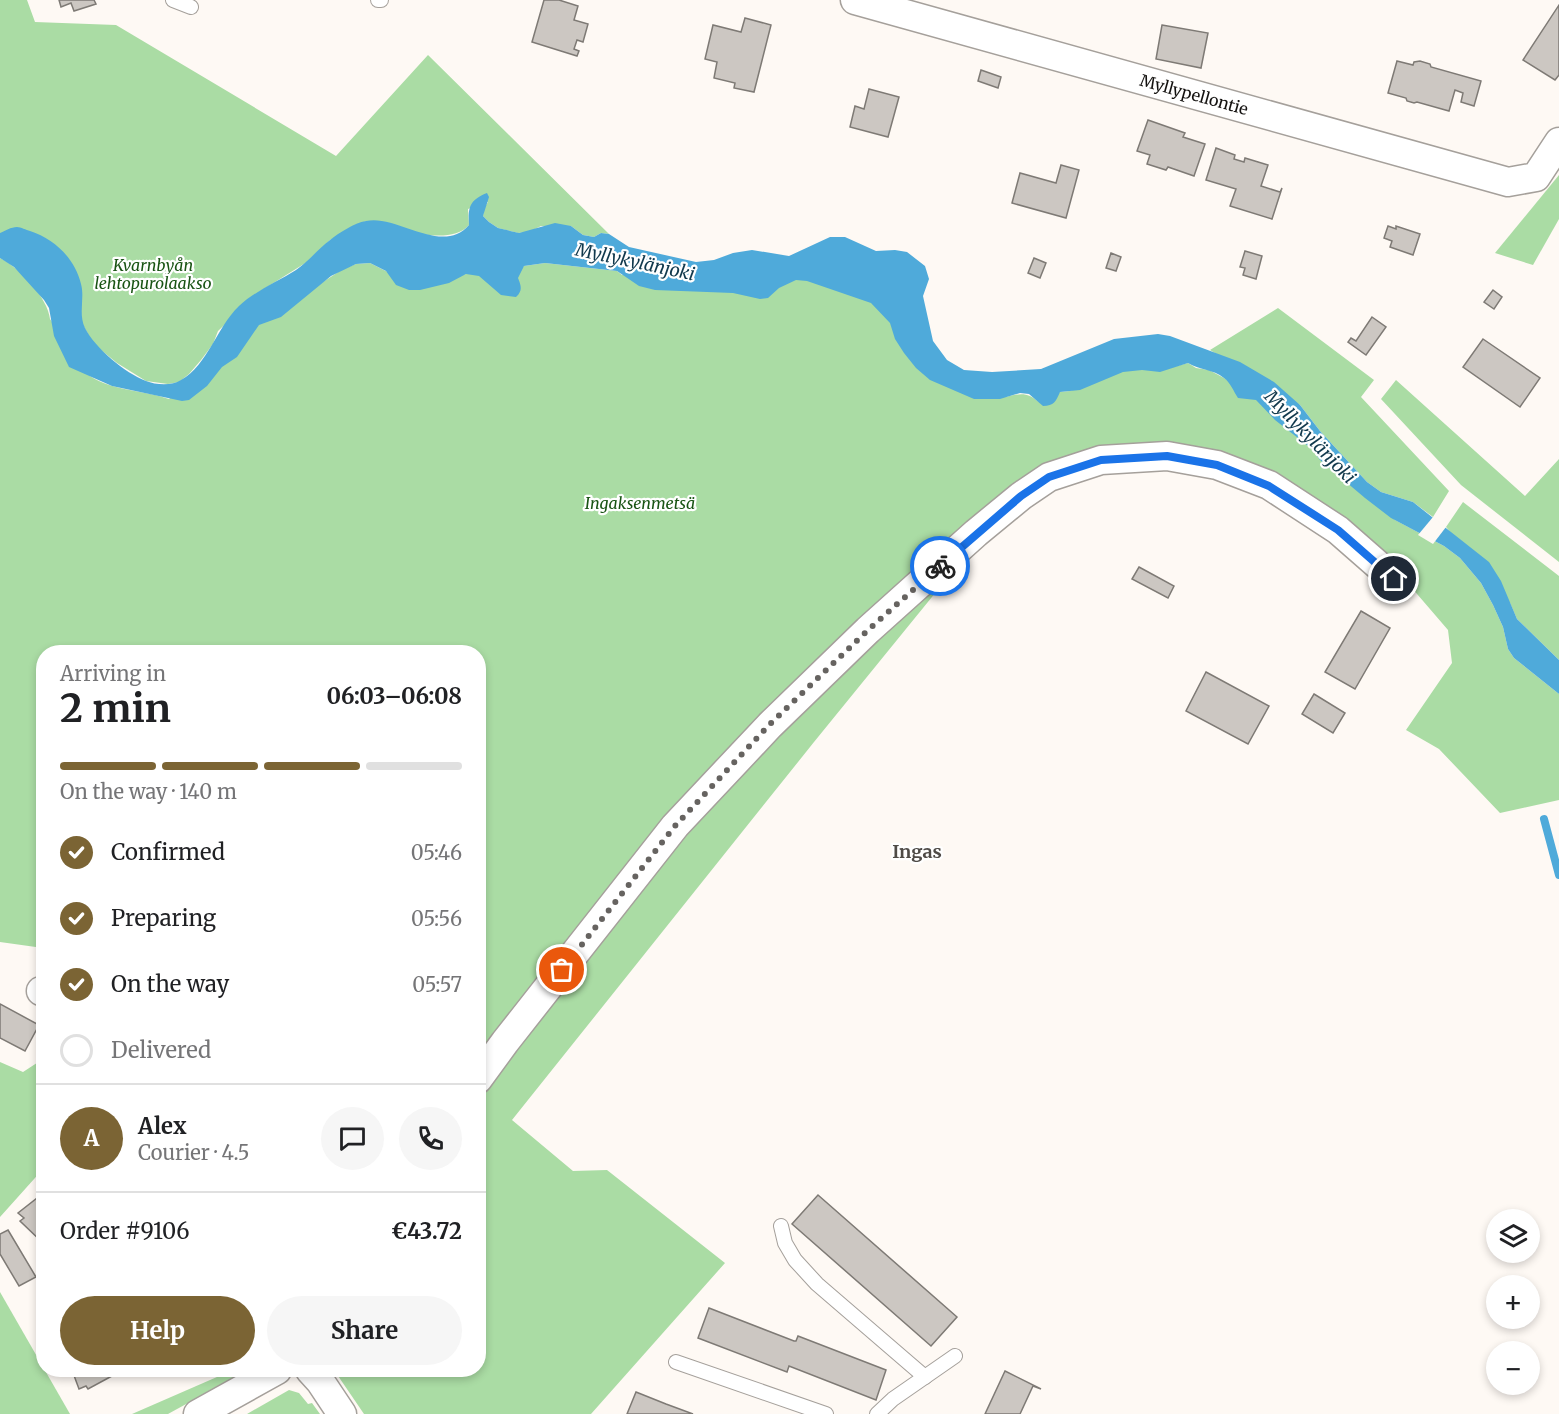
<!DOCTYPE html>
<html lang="en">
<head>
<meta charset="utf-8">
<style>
	:root { --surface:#fff; --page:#f6f6f6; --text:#202124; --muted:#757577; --line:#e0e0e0; --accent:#7b6434 }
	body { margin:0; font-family:Merriweather,serif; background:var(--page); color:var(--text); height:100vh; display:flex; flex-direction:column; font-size:22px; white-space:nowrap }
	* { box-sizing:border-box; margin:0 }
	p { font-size:20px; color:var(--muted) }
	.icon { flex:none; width:33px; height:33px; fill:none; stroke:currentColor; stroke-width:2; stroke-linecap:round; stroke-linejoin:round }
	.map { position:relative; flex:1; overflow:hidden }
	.sheet { position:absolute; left:36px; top:645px; width:450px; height:732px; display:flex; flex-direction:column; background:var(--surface); border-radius:24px; box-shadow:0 3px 9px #0003 }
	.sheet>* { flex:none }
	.controls { position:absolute; left:1486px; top:1209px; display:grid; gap:12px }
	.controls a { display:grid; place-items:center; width:54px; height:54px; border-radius:50%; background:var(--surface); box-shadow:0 3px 9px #0003; font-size:30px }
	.pin { position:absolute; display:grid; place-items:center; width:51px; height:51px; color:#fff; margin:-26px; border:3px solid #fff; border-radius:50%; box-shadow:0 2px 6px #0007 }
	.courier { position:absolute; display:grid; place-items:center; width:60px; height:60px; margin:-30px; border:4px solid #1a73e8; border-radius:50%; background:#fff; color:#222; box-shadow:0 2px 8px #0007 }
	.head em { font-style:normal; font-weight:700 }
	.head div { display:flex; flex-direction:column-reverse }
	.head { display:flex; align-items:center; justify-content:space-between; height:102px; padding:0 24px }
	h1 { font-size:39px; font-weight:700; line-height:45px }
	.bar { display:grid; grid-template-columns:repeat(4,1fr); gap:9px 6px; align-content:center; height:72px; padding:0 24px }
	.bar i { height:8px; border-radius:4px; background:var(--line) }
	.bar .selected { background:var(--accent) }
	.bar p { grid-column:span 4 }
	.line { display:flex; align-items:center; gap:15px; padding:0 24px; border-top:2px solid var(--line) }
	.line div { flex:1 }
	.round { display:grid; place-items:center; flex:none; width:63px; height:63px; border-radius:32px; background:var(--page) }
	ol { padding:0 24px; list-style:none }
	li { display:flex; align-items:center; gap:18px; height:66px }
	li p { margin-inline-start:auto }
	li .icon { padding:6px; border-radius:50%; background:var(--accent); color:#fff; stroke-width:4 }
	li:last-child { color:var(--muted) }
	li i { width:33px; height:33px; border:3px solid var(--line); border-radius:50% }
	.button { display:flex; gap:12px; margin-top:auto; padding:12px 24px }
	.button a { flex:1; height:69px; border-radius:36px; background:var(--accent); color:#fff; font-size:24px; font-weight:700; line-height:69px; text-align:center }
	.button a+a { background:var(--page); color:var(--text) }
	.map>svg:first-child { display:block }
	.green { fill:#aadca4 }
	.water { fill:#4faada }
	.pier { fill:#fef9f4 }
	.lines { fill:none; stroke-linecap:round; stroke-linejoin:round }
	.stream { stroke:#4faada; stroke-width:8 }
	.building { fill:#ccc7c2; stroke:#7e7a75; stroke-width:1.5 }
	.lane-casing { stroke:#a5a09b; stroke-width:16 }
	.street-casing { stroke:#a5a09b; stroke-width:31 }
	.lane { stroke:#fff; stroke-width:14 }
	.street { stroke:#fff; stroke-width:28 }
	.done { stroke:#666360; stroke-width:6; stroke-dasharray:0 10.8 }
	.route { stroke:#1a73e8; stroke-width:8 }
	.labels { text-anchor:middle; stroke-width:4.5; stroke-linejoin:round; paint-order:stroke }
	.street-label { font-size:16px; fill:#141210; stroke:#fff }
	.park-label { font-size:16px; font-style:italic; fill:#195414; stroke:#fff }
	.water-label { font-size:18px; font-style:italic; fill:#11394d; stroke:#fff }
	.neighbourhood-label { font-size:18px; font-weight:bold; fill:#4f4b47; stroke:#fff }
</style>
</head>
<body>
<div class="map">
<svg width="1559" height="1414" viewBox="0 0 1559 1414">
	<rect width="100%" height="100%" fill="#fef9f4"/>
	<!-- green -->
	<g class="green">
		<path d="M0,0h27l8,22 81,3 220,131 92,-101 181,179 -8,-1 -7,4 -11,-2 -12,-9h-30l-12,6 -11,1 -20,-5 -9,-6 -6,-6 1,-8 4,-6 -20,7 1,16c-20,23 -77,2 -103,-4l-36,19 -23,22 -48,30 -41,39 -5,13 -12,16 -12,14 -10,8 -11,2 -22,-3 -29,-18 -16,-13 -9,-9 -9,-16 -83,-87z"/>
		<path d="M1559,175v44l-26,46 -38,-12z"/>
		<path d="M0,258c19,9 48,40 50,61 9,12 29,50 40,57 23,15 53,14 79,23l78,-68 96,-62 13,-5 14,-1 45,23 51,-12 51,-3 7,-5 21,-3 72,8 5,4 165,-1 91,24 45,69 83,30c15,-4 21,-5 33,5l21,-10 10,-1 53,-22 50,-2 15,-4 8,5 13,2 15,8 27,17 144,125 49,26 16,12 21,25 12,22 10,22 5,22 6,9 45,36v106l-59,13 -61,-64 -33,-19 46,-67 -4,-33 -43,-50 -88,-75 -79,-48 -44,-8 -120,8 -103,92 -157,193 -302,378 61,51 34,-1 118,93 -134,151h-227l-30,-44h144v-718h-434l-1,296 -43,-6z"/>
		<path d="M1278,308l96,72 -13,17 88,94 -16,26 -20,-15 -32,-10 -14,-10 -47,-51 -20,-26 -90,-55z"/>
		<path d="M1396,380l129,116 34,-37v103l-98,-77 -80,-86z"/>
		<path d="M1463,502l96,74v84l-42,-41 -7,-16 -64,-76z"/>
		<path d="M43,1059v110l-43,48v-155l23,10z"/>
		<path d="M0,1292l70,122h-70z"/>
		<path d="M233,1370h15l-80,44h-36z"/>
		<path d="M289,1390l10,3 9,11 4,-1 8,11h-73z"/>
	</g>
	<!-- water -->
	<path class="water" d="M487,193l2,4 -6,19 6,6 9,6 21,5 36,-10 16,3 12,9 11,2 7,-4 8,1 20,13 67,15 18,-2 19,-7 19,-3 37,6 41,-19h15l31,14 19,-1 12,2 18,14 4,13 -6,17 10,45 14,19 17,10 28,2 49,-3 73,-30 44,-5 12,2 70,26 34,20 26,23 20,26 47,51 14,10 32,10 76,60 12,19 16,38 42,41v34l-45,-36 -6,-9 -5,-22 -10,-22 -12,-22 -21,-25 -16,-12 -53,-28 -26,-20 -45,-38 -8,-11 -37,-29 -19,-20 -18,-2c-4,-6 -8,-16 -14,-20 -11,-9 -25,-8 -36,-15l-28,9 -18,-2 -19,2 -43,18 -20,2c-4,9 -6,14 -17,14l-14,-12 -9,-1 -20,6h-26l-44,-19 -14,-12 -12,-15 -9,-14 -5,-16 -19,-20 -64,-22 -11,-1 -17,8 -11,10 -8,1 -27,-6 -78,-3 -16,-4 -22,-15 -72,-8 -21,3 -6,12c3,8 5,12 -2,19l-15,-2 -22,-19 -13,-2 -17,9 -29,7h-11l-13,-5 -10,-14 -16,-8 -14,1 -25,12 -50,41 -22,8 -22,32 -15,10 -15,19 -18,14 -7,1 -70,-15 -43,-19 -15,-31 -5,-28 -5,-8 -30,-33 -14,-9v-25c5,-2 11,-6 17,-6 4,0 9,3 13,4 25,8 45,28 51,53 4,14 -3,30 4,44 10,20 40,45 61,53 10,4 26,5 35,-1 27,-15 35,-52 58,-74 16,-15 38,-24 57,-36 13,-9 22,-21 34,-30 9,-7 24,-17 36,-19 31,-7 76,35 103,4 -1,-17 0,-25 18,-32z"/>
	<!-- pier -->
	<path class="pier" d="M1433,517l13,10 -13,17 -15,-9z"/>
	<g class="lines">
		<!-- stream -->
		<path class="stream" d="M1544,819l15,56"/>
	</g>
	<!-- building -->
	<g class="building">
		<path d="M59,0h35l2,4 -22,7 -3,-8 -10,4z"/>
		<path d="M544,0h15l19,6 -4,14 14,4 -5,18 -6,-2 -3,9 5,2 -2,5 -45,-14z"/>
		<path d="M1559,5v70l-4,5 -32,-20z"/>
		<path d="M745,18l26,7 -17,67 -20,-4 1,-5 -21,-5 3,-16 -12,-3 8,-34 28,7z"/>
		<path d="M1162,25l46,8 -7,35 -45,-9z"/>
		<path d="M1397,61l16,4 1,-3 6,-1 10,3 1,3 50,14 -7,25 -13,-4 2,-9 -8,-3 -6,21 -32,-9 -3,1 -7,-2 -1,-3 -18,-5z"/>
		<path d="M981,70l20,7 -3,11 -20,-7z"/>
		<path d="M869,89l30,8 -11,40 -38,-10 5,-21 9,3z"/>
		<path d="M1148,120l37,13 -2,4 22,7 -11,32 -26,-9 -2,3 -19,-6 3,-9 -13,-4z"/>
		<path d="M1216,148l19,7 -1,4 10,3 1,-4 23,7 -7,21 19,6 2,-4 -10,31 -42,-13 6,-17 -30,-9z"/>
		<path d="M1061,165l18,5 -13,48 -54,-15 8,-30 36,10z"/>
		<path d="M1388,226l8,3v-3l24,8 -7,21 -23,-8 2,-6 -8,-3z"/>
		<path d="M1245,251l17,5 -6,23 -13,-4 2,-7 -5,-1z"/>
		<path d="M1111,253l10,4 -5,14 -10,-3z"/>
		<path d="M1034,258l12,5 -6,15 -12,-5z"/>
		<path d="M1493,290l9,7 -8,12 -10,-7z"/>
		<path d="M1372,317l14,10 -20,28 -18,-13 3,-4 5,3z"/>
		<path d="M1483,339l57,39 -20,29 -57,-40z"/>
		<path d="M1139,567l35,19 -6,12 -36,-19z"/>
		<path d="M1361,611l29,17 -35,61 -30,-17z"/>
		<path d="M1206,672l63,34 -21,38 -62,-33z"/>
		<path d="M1314,694l31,19 -12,20 -31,-19z"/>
		<path d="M0,1004l39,21 -14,26 -25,-13z"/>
		<path d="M44,1187v57l-24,-23 4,-3 -6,-5 19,-15z"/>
		<path d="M818,1195l139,122 -26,29 -139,-122z"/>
		<path d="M8,1230l28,47 -17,9 -19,-32v-20z"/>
		<path d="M42,1300h2v25l-7,-14 3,-6 -2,-2z"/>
		<path d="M709,1308l85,33h2l2,-5 88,34 -10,30 -87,-34 -2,6 -89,-34z"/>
		<path d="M72,1370h51l-35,19 -2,-3 -7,3z"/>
		<path d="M1005,1371l36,18 -8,-3 -13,28h-35z"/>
		<path d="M636,1392l30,12 27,10h-66z"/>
	</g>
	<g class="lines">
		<!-- lane casing -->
		<g class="lane-casing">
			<g id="lane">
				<path d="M173,0l18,7"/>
				<path d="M378,0h3"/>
				<path d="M781,1226l4,17 10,17 22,24 108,93"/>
				<path d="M676,1362l150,52"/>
				<path d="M877,1414l16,-15 62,-43"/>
			</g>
		</g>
		<!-- street casing -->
		<g class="street-casing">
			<g id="street">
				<path id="s1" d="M855,0l653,182 28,-5 23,-35"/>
				<path d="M41,991h3"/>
				<path d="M478,1079l27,-37 170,-216 95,-101 98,-95 108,-97 45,-37 28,-19 52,-17 66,-4 50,9 52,20 69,45 56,49"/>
				<path d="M310,1370l10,11 22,33"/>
				<path d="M198,1414l79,-44"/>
			</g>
		</g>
		<!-- lane -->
		<use href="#lane" class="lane"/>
		<!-- street -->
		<use href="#street" class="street"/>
	</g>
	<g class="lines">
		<!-- done -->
		<path class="done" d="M562,970l113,-144 95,-102 98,-94 72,-64"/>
		<!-- route -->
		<path class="route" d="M940,566l81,-70 28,-19 52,-17 66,-4 50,9 52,21 69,44 56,49"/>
	</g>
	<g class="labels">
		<!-- street labels -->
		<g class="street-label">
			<text dy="6" stroke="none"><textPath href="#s1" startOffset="352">Myllypellontie</textPath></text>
		</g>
		<!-- park labels -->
		<g class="park-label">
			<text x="153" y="271">Kvarnbyån<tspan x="153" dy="18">lehtopurolaakso</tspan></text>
			<text x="640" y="509">Ingaksenmetsä</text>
		</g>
		<!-- water labels -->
		<g class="water-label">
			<text transform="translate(635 262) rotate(12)" y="6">Myllykylänjoki</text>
			<text transform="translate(1310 437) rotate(46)" y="6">Myllykylänjoki</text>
		</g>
		<!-- neighbourhood labels -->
		<g class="neighbourhood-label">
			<text x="917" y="858">Ingas</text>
		</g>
	</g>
</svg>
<div class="controls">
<a><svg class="icon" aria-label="layers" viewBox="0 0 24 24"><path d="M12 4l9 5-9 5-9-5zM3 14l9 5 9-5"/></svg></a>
<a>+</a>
<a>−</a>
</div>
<div class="pin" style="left:562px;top:970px;background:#ea580c"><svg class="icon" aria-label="bag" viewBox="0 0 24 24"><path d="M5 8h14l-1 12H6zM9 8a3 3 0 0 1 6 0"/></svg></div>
<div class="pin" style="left:1394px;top:579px;background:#1f2937"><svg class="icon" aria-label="home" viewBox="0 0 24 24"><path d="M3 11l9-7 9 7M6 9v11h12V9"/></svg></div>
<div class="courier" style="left:940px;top:566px"><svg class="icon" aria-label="bike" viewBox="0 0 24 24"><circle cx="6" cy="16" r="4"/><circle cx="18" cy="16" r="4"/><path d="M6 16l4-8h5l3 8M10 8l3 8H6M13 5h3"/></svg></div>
<section class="sheet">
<div class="head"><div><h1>2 min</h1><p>Arriving in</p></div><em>06:03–06:08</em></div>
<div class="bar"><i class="selected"></i><i class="selected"></i><i class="selected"></i><i></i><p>On the way · 140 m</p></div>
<ol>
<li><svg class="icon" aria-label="check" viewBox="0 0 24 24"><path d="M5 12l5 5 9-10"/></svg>Confirmed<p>05:46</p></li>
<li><svg class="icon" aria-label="check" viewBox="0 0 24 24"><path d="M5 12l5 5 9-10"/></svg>Preparing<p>05:56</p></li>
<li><svg class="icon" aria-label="check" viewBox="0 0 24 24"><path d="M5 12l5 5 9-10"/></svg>On the way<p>05:57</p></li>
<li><i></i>Delivered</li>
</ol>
<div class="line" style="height:108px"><b class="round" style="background:var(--accent);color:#fff">A</b><div><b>Alex</b><p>Courier · 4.5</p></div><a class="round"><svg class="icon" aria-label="chat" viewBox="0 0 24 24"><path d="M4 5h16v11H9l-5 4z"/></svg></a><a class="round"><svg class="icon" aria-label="phone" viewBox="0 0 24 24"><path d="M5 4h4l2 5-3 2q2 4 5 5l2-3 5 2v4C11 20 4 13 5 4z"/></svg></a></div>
<div class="line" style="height:78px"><div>Order #9106</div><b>€43.72</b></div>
<div class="button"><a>Help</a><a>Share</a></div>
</section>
</div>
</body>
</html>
